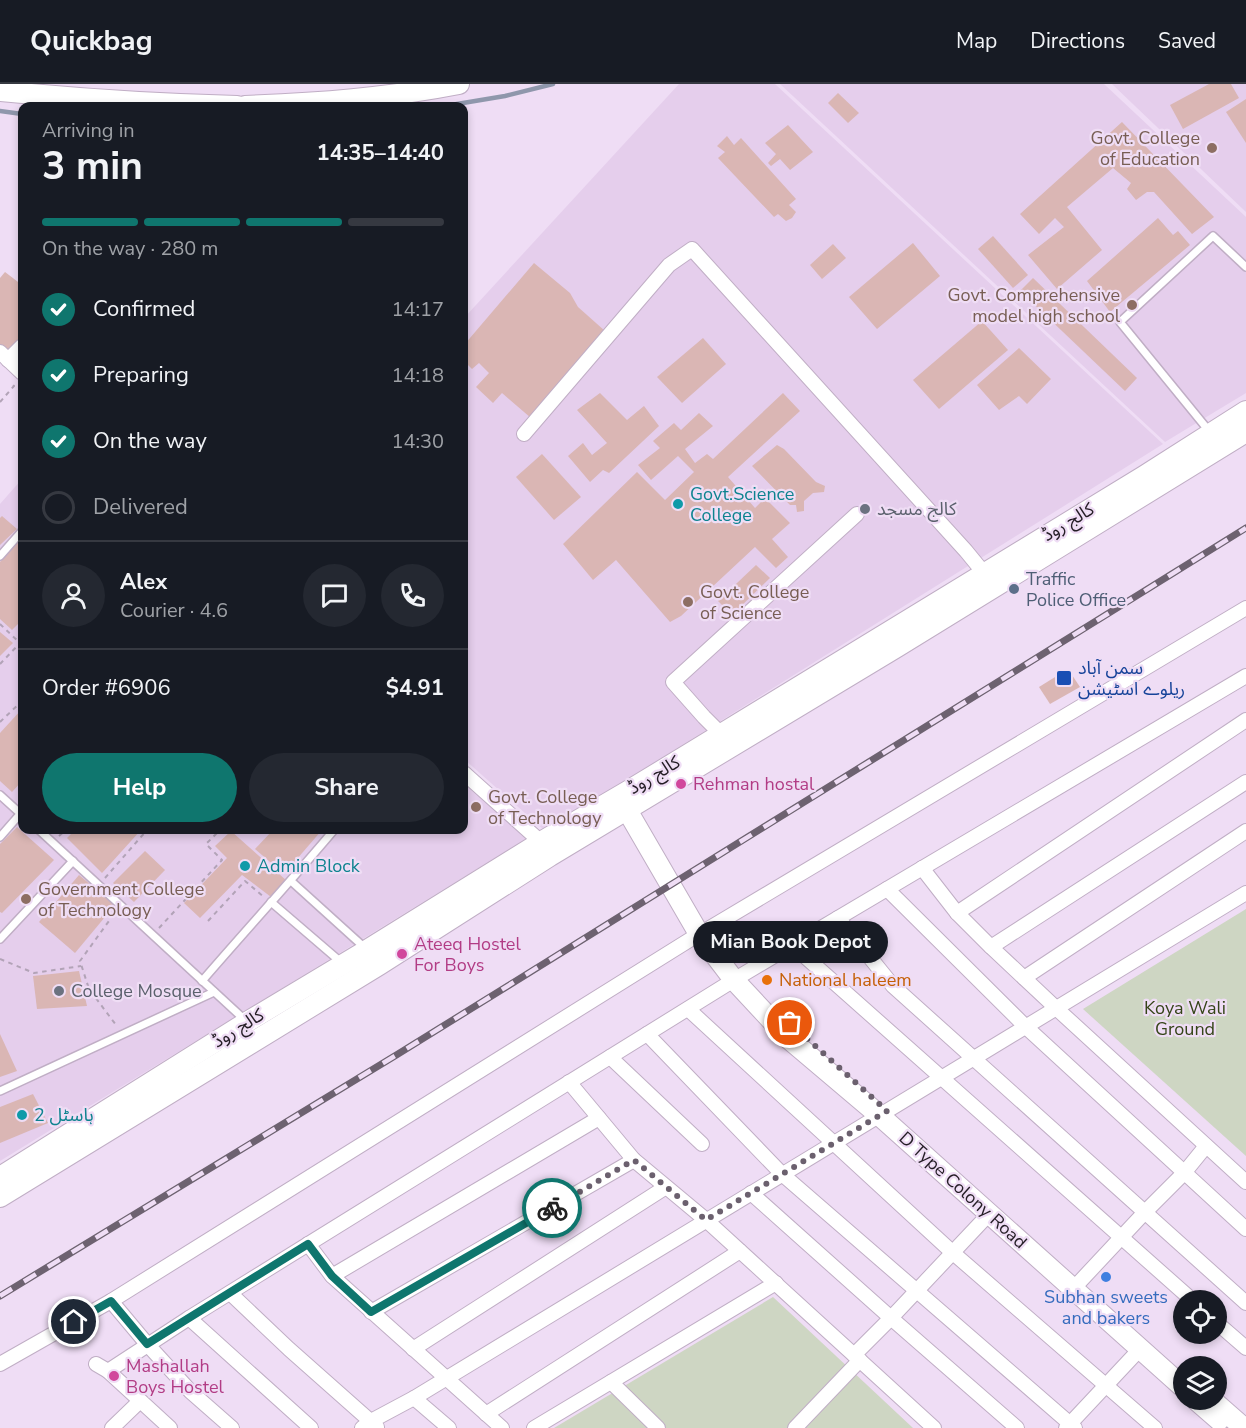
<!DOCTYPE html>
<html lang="en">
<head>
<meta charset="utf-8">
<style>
	:root { --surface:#171b24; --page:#242831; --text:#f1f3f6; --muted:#9ea1a6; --line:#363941; --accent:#0f766e }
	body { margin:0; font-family:"Nunito Sans","Noto Sans Arabic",sans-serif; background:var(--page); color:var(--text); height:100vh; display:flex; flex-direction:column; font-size:22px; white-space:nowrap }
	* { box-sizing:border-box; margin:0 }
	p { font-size:20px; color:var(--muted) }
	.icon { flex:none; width:33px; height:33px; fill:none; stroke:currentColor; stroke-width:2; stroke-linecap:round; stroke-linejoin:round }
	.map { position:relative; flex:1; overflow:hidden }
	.panel { position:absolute; left:18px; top:18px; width:450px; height:732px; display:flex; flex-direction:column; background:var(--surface); border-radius:12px; box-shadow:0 3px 9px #0003 }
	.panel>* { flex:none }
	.controls { position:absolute; left:1173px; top:1206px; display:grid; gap:12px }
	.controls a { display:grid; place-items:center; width:54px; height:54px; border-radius:50%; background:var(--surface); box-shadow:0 3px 9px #0003; font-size:30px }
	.pin { position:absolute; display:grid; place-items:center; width:51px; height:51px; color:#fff; margin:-26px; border:3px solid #fff; border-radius:50%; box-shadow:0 2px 6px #0007 }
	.courier { position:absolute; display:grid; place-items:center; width:60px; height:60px; margin:-30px; border:4px solid #0f766e; border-radius:50%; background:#fff; color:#222; box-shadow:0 2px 8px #0007 }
	.bubble { position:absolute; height:42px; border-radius:21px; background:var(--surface); box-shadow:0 3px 9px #0003; font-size:20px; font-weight:700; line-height:42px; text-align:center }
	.summary em { font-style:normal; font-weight:700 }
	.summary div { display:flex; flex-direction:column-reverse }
	.summary { display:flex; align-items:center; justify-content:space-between; height:102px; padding:0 24px }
	h1 { font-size:39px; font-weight:700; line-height:45px }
	.bar { display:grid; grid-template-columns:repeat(4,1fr); gap:9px 6px; align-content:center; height:72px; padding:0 24px }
	.bar i { height:8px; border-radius:4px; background:var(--line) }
	.bar .active { background:var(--accent) }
	.bar p { grid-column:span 4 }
	.line { display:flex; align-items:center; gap:15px; padding:0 24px; border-top:2px solid var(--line) }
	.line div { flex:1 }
	.round { display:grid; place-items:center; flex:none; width:63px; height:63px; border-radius:32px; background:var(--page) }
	ol { padding:0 24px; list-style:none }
	li { display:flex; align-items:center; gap:18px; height:66px }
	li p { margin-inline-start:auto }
	li .icon { padding:6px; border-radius:50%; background:var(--accent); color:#fff; stroke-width:4 }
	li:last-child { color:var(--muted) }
	li i { width:33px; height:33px; border:3px solid var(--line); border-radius:50% }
	.cta { display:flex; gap:12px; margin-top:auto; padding:12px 24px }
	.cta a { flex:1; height:69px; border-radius:36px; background:var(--accent); color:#fff; font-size:24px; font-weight:700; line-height:69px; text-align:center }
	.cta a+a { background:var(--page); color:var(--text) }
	header { display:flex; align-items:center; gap:36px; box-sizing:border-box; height:84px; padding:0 30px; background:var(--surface); border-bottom:2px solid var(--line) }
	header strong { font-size:28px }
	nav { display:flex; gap:33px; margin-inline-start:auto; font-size:21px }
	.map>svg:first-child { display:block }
	.built { fill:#e5ceec }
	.green { fill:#ced6c3 }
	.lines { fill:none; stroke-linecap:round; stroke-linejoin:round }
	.stream { stroke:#8f97ac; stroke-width:4.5 }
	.building { fill:#dab6b4 }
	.lane-casing { stroke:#c0aec5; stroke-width:10 }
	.street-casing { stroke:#c0aec5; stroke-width:16 }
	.secondary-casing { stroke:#c0aec5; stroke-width:22 }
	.path { stroke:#b2a3b7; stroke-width:2; stroke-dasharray:4.5 4.5; stroke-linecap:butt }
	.lane { stroke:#fff; stroke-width:7 }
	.street { stroke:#fff; stroke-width:14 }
	.secondary { stroke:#fff; stroke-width:20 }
	.rail-casing { stroke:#6d6270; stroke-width:7 }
	.rail { stroke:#efddf5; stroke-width:4.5; stroke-dasharray:14; stroke-linecap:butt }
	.done { stroke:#6b606e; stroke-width:6; stroke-dasharray:0 10.8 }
	.route { stroke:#0f766e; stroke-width:8 }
	.education-dot { fill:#8d6e63; stroke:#efddf5; stroke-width:2 }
	.culture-dot { fill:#0f9aa8; stroke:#efddf5; stroke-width:2 }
	.worship-dot { fill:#6b7280; stroke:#efddf5; stroke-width:2 }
	.service-dot { fill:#5c6f8a; stroke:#efddf5; stroke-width:2 }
	.transit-dot { fill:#1a4fb4; stroke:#efddf5; stroke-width:2 }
	.hotel-dot { fill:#d1479c; stroke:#efddf5; stroke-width:2 }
	.food-dot { fill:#e8710a; stroke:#efddf5; stroke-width:2 }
	.shop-dot { fill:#3f7fe0; stroke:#efddf5; stroke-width:2 }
	.labels { text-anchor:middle; stroke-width:4.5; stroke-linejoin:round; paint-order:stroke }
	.education-label { font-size:18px; fill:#785e54; stroke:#efddf5; text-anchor:start }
	.culture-label { font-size:18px; fill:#0d838f; stroke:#efddf5; text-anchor:start }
	.worship-label { font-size:18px; fill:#5b616d; stroke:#efddf5; text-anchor:start }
	.street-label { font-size:18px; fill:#241d25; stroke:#efddf5 }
	.service-label { font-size:18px; fill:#4e5e75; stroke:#efddf5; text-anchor:start }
	.transit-label { font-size:18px; fill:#164399; stroke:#efddf5; text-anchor:start }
	.hotel-label { font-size:18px; fill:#b23c85; stroke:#efddf5; text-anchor:start }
	.food-label { font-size:18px; fill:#c56008; stroke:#efddf5; text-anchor:start }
	.park-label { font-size:18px; fill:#354518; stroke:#efddf5 }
	.shop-label { font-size:18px; fill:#366cbe; stroke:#efddf5 }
</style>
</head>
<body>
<header>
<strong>Quickbag</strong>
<nav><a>Map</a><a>Directions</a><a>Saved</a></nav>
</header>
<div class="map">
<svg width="1246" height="1344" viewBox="0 0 1246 1344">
	<rect width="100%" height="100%" fill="#efddf5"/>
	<!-- built -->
	<g class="built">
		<path d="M679,0h96l388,360 -618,387 -81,-72v-441z"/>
		<path d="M780,0h324l142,133v176l-81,49z"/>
		<path d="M1112,0h134v128z"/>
		<path d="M22,395v351h442v-46l62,55 -526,322v-657z"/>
	</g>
	<!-- green -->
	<g class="green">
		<path d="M1246,825v247l-163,-147z"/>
		<path d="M773,1213l140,131h-359z"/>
	</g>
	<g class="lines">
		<!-- stream -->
		<g class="stream">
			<path d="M445,22l60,-10 48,-12"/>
			<path d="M0,27l22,3"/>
		</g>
	</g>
	<!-- building -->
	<g class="building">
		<path d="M1209,0h22l8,14 -56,31 -13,-24z"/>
		<path d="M838,9l21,20 -11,10 -20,-20z"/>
		<path d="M1246,15v44l-20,-31z"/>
		<path d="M1122,38l92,95 -22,17 -38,-42h-7l-11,8 -9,-11 4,-6 -18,-15 -46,39 35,43 -45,39 -29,-34 36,-28 -9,-9 -16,16 -19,-20z"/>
		<path d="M788,41l25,27 -23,18 -10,-11 -9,7 -3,-3 8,-9 -11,-11z"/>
		<path d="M727,52l7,9 7,-7 55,61 -7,6 7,7 -4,6 -6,3 -8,-7 -4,3 -56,-59 7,-6 -8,-6z"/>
		<path d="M1158,134l15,17 5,-4 12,14 -80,67 -23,-31z"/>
		<path d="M993,152l35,39 -15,13 -35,-39z"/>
		<path d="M913,159l27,33 -63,53 -28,-32z"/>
		<path d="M833,160l13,14 -24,21 -12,-14z"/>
		<path d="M534,179l36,30 8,14 27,24 -74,87 -29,-25 -9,10 -17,-16 13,-14 -10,-10 -7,6 -8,-8v-16z"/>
		<path d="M5,188l17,13v53l-18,17 -4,-3v-74z"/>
		<path d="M1033,194l104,100 -12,13 -105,-100z"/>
		<path d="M982,237l26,29 -69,59 -26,-29z"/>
		<path d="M703,254l23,26 -44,39 -25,-26z"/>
		<path d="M1019,264l32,31 -24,25 -8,-8 -20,14 -22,-25z"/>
		<path d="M600,309l27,27 17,-14 15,20 -50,47 -6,-3 -13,12 -22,-26 15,-13 9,12 15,-12 -30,-33z"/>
		<path d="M783,309l17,18 -72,66 27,31 10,-10 25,25 -18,16 16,18 -12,11 -21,-21 -74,69 -11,6 -54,-62 -23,20 -30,-36 74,-72 28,28 29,-28 -16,-16 -27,24 -13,-15 22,-17 -7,-7 21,-18 7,7 18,-17 14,13 -28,23 10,14 12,-9 6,5z"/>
		<path d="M777,361l7,4 32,33 9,4 -1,6 -11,1 -9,8v10l-7,1 -1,-7h-6l-38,-39z"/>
		<path d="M542,370l39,43 -27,23 -38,-43z"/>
		<path d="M2,432l15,13 -17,16v-27z"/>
		<path d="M17,458l5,5v73l-10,10 -12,-11v-57z"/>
		<path d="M756,481l14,13 -38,37 -14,-14z"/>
		<path d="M0,548l13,11 -13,13z"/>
		<path d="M1068,585l12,18 -30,17 -11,-17z"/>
		<path d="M22,625v72l-10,11 -12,-11v-48z"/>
		<path d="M17,743l37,33 -52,53 -2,-1v-68z"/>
		<path d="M75,746h66l-39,43 -35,-35z"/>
		<path d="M273,746h49l-38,44 -29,-25z"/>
		<path d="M231,747l56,50 -16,16 -29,-22 -42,43 -16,-15 43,-45 -12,-12z"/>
		<path d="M145,767l20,19 -31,32 -21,-19z"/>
		<path d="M79,791l36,30 -40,48 -36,-31z"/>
		<path d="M79,887l8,35 -50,3 -4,-33z"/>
		<path d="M0,950l17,37 -17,6z"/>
		<path d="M33,1010l15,29 -48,20v-36z"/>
	</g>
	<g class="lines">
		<!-- lane casing -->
		<g class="lane-casing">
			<g id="lane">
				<path d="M1209,347l-89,-109 93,-86 33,31"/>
				<path d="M0,472l22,-25"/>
				<path d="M0,711l22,20"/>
				<path d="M39,746l207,191"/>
				<path d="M0,753l21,-24"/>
				<path d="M291,797l74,67"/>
				<path d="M271,818l71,61"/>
				<path d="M0,855l73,-78"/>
				<path d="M202,897c44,-51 89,-100 132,-151"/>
				<path d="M0,1007l214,-99"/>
			</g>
		</g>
		<!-- street casing -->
		<g class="street-casing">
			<g id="street">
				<path d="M0,268l22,21"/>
				<path d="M8,276l14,-14"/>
				<path d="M524,350l145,-169 23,-16 274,302 18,22"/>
				<path d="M721,650l-17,-17 -31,-35 184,-168"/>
				<path d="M464,689l77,69"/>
				<path d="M922,784l35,45 34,34 65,61 190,174"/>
				<path d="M887,805l139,138 220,202"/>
				<path d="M957,829l289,-193"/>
				<path d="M838,834l55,68 353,317"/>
				<path d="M708,845l538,-321"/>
				<path d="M792,861l400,355"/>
				<path d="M991,863l255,-165"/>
				<path d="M1024,894l222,-147"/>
				<path d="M688,925l264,243 203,176"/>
				<path d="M647,950l135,140 293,254"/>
				<path d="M610,973l92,87"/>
				<path d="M569,998l65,78 72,60 228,208"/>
				<path d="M751,1109l140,125 126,110"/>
				<path d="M308,1160l24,32 170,152"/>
				<path d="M332,1192l267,-158"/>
				<path d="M1073,1205l72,-77 39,-39 22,-27"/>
				<path d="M230,1209l59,56 88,78"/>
				<path d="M111,1217l36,43 44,48 41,36"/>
				<path d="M371,1228l263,-152"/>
				<path d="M189,1234l122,110"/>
				<path d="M1216,1238l30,26"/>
				<path d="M413,1265l253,-162"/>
				<path d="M854,1271l37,-37 98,-104"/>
				<path d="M0,1280l111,-63 588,-367"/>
				<path d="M96,1280l12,7 62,57"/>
				<path d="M108,1287l81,-53 553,-343 504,-299"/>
				<path d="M611,1298l47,46"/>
				<path d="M414,1314l35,30"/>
				<path d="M486,1330l254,-163"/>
				<path d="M112,1344l28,-27"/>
				<path d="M362,1344l9,-7 43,-23 832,-505"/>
				<path d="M534,1344l242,-145"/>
				<path d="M795,1344l65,-68"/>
				<path d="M1066,1344l74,-79"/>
			</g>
		</g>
		<!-- secondary casing -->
		<g class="secondary-casing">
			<g id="secondary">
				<path d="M0,7c79,8 158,13 237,15"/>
				<path d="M245,22c72,-3 143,-8 214,-22"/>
				<path d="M627,726l72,124 35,46 54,58 91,77 305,273"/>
				<path d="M0,1093l247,-155 120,-72 174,-108 87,-51 516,-315 102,-65"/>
				<path d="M0,1113l379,-232 171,-109 347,-209 349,-215"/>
				<path d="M1196,1316l23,20"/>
				<path d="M1212,1316l32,28"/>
			</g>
		</g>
		<!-- path -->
		<g class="path">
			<path d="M0,318l14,-16 -1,-1"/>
			<path d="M0,540l22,21"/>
			<path d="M0,580l20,-21"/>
			<path d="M0,638l22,-21"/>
			<path d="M59,752l7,-6"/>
			<path d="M105,794l42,-48"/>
			<path d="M114,830l-34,47 9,28 27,36"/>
			<path d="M208,837l37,-40 19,16"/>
			<path d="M159,844l63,-68 -16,-16 14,-14"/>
			<path d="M0,875l34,14 47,-7"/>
		</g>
		<!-- lane -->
		<use href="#lane" class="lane"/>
		<!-- street -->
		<use href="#street" class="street"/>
		<!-- secondary -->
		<use href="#secondary" class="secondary"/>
		<!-- rail casing -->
		<g class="rail-casing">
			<path id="rail" d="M0,1212l398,-242 848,-526"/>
		</g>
		<!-- rail -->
		<use href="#rail" class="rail"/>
	</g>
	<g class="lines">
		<!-- done -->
		<path class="done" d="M552,1124l82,-48 72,60 181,-109 -97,-88"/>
		<!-- route -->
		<path class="route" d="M74,1238l37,-21 36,43 161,-100 24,32 39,36 181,-104"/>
	</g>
	<!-- markers -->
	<g class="education-dot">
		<circle cx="1212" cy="64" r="6"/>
		<circle cx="1132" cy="221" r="6"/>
		<circle cx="688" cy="518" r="6"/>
		<circle cx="476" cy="723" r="6"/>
		<circle cx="26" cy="815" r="6"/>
	</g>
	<g class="culture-dot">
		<circle cx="678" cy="420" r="6"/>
		<circle cx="245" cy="782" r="6"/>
		<circle cx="22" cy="1031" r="6"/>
	</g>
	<g class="worship-dot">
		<circle cx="865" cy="425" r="6"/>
		<circle cx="59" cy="907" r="6"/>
	</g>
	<circle class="service-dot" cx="1014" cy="505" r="6"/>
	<rect class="transit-dot" x="1056" y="586" width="16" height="16" rx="3"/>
	<g class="hotel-dot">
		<circle cx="681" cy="700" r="6"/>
		<circle cx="402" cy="870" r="6"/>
		<circle cx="114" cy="1292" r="6"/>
	</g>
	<circle class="food-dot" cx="767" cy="896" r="6"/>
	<circle class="shop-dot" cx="1106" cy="1193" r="6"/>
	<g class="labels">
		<!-- education labels -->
		<g class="education-label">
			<text x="1200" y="60" text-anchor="end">Govt. College<tspan x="1200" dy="21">of Education</tspan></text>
			<text x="1120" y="217" text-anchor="end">Govt. Comprehensive<tspan x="1120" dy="21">model high school</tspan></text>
			<text x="700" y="514">Govt. College<tspan x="700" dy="21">of Science</tspan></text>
			<text x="488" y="719">Govt. College<tspan x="488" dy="21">of Technology</tspan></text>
			<text x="38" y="811">Government College<tspan x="38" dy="21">of Technology</tspan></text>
		</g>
		<!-- culture labels -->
		<g class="culture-label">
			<text x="690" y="416">Govt.Science<tspan x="690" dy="21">College</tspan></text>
			<text x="257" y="788">Admin Block</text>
			<text x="34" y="1037">ہاسٹل 2</text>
		</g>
		<!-- worship labels -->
		<g class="worship-label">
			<text x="877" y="431">کالج مسجد</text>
			<text x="71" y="913">College Mosque</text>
		</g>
		<!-- street labels -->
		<g class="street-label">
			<text transform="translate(1068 438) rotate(-31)" y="6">کالج روڈ</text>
			<text transform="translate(654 691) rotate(-31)" y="6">کالج روڈ</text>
			<text transform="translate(238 944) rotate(-32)" y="6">کالج روڈ</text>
			<text transform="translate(963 1106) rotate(42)" y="6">D Type Colony Road</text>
		</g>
		<!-- service labels -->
		<g class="service-label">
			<text x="1026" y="501">Traffic<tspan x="1026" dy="21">Police Office</tspan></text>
		</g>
		<!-- transit labels -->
		<g class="transit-label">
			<text x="1078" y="590">سمن آباد<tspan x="1078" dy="21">ریلوے اسٹیشن</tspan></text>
		</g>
		<!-- hotel labels -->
		<g class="hotel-label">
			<text x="693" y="706">Rehman hostal</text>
			<text x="414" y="866">Ateeq Hostel<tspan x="414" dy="21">For Boys</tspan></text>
			<text x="126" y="1288">Mashallah<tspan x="126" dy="21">Boys Hostel</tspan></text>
		</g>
		<!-- food labels -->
		<g class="food-label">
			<text x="779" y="902">National haleem</text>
		</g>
		<!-- park labels -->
		<g class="park-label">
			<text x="1185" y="930">Koya Wali<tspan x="1185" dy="21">Ground</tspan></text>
		</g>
		<!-- shop labels -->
		<g class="shop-label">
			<text x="1106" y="1219">Subhan sweets<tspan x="1106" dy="21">and bakers</tspan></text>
		</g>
	</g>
</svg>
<div class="controls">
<a><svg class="icon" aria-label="locate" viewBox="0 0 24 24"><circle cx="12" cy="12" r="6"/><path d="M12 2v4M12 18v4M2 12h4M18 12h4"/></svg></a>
<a><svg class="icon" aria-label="layers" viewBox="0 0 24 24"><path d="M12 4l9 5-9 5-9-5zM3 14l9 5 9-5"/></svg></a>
</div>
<div class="pin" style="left:790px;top:939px;background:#ea580c"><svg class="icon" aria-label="bag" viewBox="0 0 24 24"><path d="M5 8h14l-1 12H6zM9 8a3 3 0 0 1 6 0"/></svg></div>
<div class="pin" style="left:74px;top:1238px;background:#1f2937"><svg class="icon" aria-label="home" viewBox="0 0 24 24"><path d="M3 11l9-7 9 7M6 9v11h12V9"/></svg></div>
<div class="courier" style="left:552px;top:1124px"><svg class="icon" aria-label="bike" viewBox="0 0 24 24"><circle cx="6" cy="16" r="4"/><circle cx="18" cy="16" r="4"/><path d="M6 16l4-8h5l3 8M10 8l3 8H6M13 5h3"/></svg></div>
<div class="bubble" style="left:693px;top:837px;width:195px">Mian Book Depot</div>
<section class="panel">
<div class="summary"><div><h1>3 min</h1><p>Arriving in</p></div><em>14:35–14:40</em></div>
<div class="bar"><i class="active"></i><i class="active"></i><i class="active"></i><i></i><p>On the way · 280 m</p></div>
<ol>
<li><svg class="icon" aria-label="check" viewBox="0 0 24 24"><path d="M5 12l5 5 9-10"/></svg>Confirmed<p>14:17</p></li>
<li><svg class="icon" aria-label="check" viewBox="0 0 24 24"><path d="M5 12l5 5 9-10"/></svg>Preparing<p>14:18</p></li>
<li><svg class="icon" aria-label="check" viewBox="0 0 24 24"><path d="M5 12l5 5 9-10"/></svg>On the way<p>14:30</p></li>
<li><i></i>Delivered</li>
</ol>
<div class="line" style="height:108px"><a class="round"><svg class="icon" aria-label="person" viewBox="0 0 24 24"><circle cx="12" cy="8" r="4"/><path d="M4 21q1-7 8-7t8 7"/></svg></a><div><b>Alex</b><p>Courier · 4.6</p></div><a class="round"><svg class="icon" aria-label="chat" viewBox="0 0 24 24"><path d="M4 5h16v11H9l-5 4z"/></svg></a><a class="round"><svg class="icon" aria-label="phone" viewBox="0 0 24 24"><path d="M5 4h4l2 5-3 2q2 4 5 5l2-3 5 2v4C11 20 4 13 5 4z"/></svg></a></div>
<div class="line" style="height:78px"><div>Order #6906</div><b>$4.91</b></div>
<div class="cta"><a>Help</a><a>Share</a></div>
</section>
</div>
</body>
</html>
